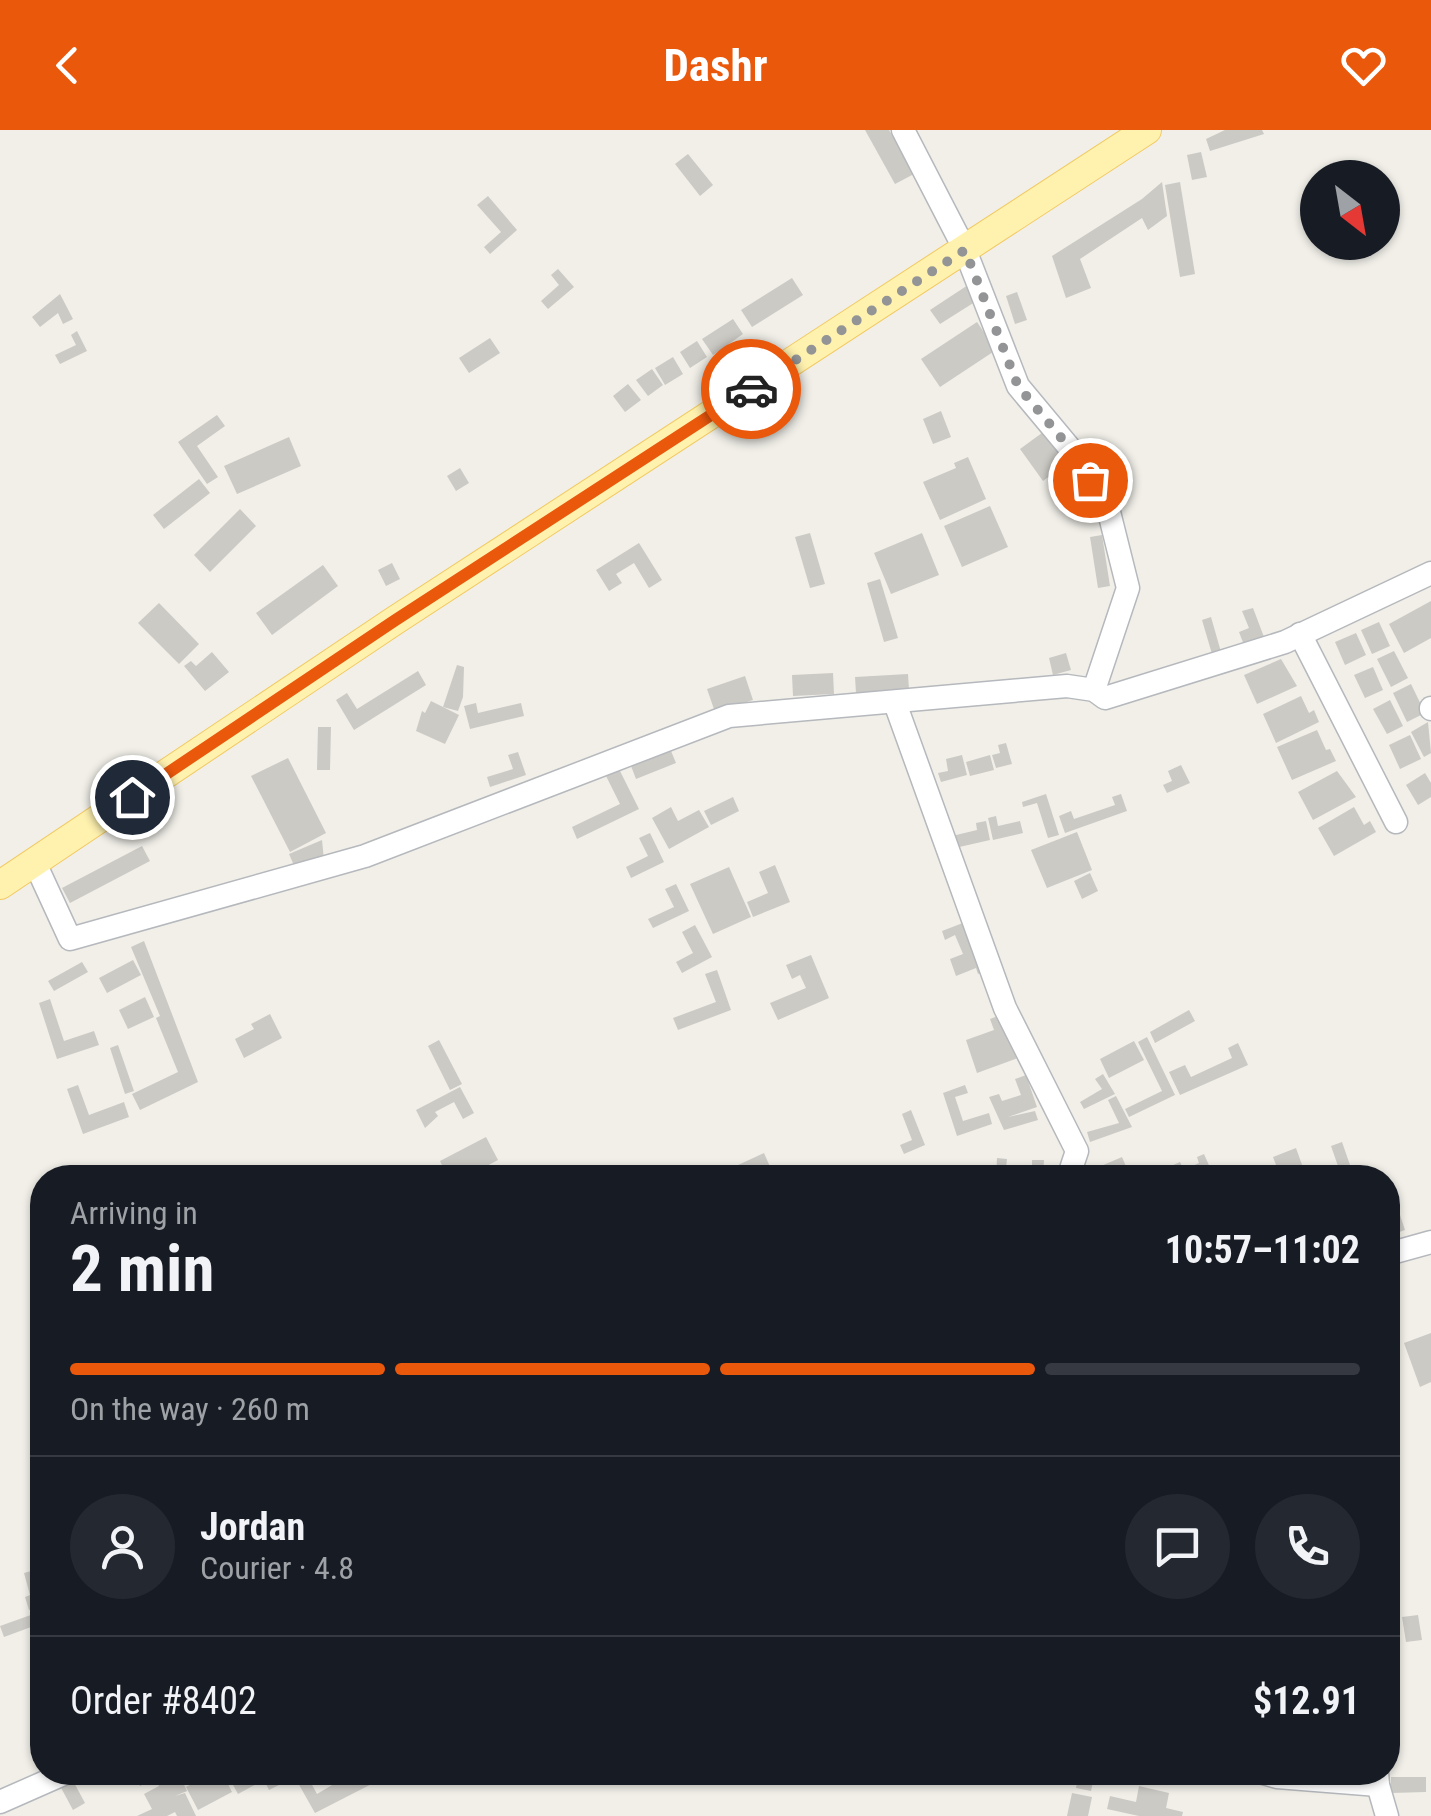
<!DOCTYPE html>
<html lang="en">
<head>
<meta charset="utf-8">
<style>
	:root { --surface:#171b24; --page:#242831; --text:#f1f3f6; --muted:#9ea1a6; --line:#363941; --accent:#ea580c }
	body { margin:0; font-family:"Roboto Condensed",sans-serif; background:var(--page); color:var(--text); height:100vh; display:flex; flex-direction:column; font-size:38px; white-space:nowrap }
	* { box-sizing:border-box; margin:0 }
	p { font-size:32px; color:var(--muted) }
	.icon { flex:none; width:55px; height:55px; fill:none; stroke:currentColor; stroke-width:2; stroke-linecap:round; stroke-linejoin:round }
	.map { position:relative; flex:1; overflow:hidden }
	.details { position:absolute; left:30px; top:1035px; width:1370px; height:620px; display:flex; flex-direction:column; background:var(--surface); border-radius:40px; box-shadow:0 2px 8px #0004 }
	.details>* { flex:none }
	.needle { width:65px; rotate:149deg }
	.buttons { position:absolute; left:1300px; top:30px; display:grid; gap:20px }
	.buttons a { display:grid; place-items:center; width:100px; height:100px; border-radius:50%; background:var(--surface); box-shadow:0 2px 8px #0004; font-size:50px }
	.pin { position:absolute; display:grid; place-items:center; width:85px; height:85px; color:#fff; margin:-42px; border:5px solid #fff; border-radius:50%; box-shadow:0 2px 10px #0007 }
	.courier { position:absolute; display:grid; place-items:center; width:100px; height:100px; margin:-50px; border:8px solid #ea580c; border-radius:50%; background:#fff; color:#222; box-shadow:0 2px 12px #0007 }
	.overview em { font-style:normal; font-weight:700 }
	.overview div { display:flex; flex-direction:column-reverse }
	.overview { display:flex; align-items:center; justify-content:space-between; height:170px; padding:0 40px }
	h1 { font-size:65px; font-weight:700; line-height:75px }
	.bar { display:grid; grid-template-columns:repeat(4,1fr); gap:15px 10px; align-content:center; height:120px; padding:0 40px }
	.bar i { height:12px; border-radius:8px; background:var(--line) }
	.bar .on { background:var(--accent) }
	.bar p { grid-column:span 4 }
	.line { display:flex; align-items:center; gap:25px; padding:0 40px; border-top:2px solid var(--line) }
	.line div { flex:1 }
	.round { display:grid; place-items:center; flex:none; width:105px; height:105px; border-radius:52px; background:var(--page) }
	header { display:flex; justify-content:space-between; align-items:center; height:130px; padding:0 40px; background:var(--accent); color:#fff; font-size:45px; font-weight:700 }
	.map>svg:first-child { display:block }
	.building { fill:#cccac5 }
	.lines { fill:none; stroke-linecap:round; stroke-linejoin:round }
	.minor-casing { stroke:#b5b8bc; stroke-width:25 }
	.major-casing { stroke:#f2c960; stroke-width:30 }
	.minor { stroke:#fff; stroke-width:22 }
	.major { stroke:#fff2af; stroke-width:28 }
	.done { stroke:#929495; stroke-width:10; stroke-dasharray:0 18 }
	.route { stroke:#ea580c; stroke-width:12 }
</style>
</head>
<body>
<header><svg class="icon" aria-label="back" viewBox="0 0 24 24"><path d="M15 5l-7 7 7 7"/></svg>Dashr<svg class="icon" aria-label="heart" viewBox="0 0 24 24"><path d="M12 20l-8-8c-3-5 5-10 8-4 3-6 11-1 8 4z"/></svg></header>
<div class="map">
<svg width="1431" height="1686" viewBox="0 0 1431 1686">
	<rect width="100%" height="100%" fill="#f1efe8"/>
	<!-- building -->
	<g class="building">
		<path d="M865,0h24l25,44 -19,10z"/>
		<path d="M1225,0h37l2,4 -54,17 -4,-12z"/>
		<path d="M1201,22l6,25 -15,3 -5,-25z"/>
		<path d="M688,24l25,31 -13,11 -25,-32z"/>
		<path d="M1162,52l5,34 -19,14 -6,-12 -62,41 11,29 -25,10 -14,-42 90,-57z"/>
		<path d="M1180,52l15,92 -15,3 -15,-92z"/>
		<path d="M488,66l29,34 -27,24 -6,-7 17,-15 -24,-27z"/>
		<path d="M558,139l16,18 -26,22 -7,-8 18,-16 -8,-10z"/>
		<path d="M792,148l11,17 -51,32 -11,-17z"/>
		<path d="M968,155l10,15 -38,24 -10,-14z"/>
		<path d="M1017,162l10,28 -12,4 -9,-28z"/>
		<path d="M60,164l13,25 -10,5 -5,-11 -18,14 -8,-10z"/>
		<path d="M733,189l10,15 -30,21 -11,-16z"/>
		<path d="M977,192l19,28 -56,37 -19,-28z"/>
		<path d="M77,201l10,20 -27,13 -5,-9 21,-10 -5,-10z"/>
		<path d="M490,208l10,15 -31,20 -10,-15z"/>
		<path d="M697,211l10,16 -17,11 -10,-16z"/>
		<path d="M673,227l10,17 -18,11 -10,-17z"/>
		<path d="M652,239l11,16 -15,11 -12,-16z"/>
		<path d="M628,254l13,16 -16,12 -12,-16z"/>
		<path d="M941,281l10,26 -18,7 -10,-25z"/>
		<path d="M217,285l8,11 -28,20 21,31 -11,7 -29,-42z"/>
		<path d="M1046,300l23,32 -26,19 -23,-32z"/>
		<path d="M289,307l12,29 -64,28 -13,-28z"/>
		<path d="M968,327l18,42 -46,21 -17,-38 33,-14 -2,-5z"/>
		<path d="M460,338l9,15 -13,8 -9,-15z"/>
		<path d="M199,349l11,14 -46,36 -11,-14z"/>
		<path d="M990,376l18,41 -46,20 -18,-41z"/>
		<path d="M240,379l16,17 -46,46 -16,-17z"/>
		<path d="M810,403l15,51 -15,4 -15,-51z"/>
		<path d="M922,403l17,42 -48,19 -17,-41z"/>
		<path d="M1102,405l8,51 -12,2 -8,-51z"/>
		<path d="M639,413l23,37 -13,8 -15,-25 -18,11 6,9 -13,8 -13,-21z"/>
		<path d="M392,433l8,16 -14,7 -8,-16z"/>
		<path d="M323,435l15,21 -66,49 -16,-22z"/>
		<path d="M880,449l18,59 -14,4 -17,-59z"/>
		<path d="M1431,471v37l-27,15 -15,-29z"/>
		<path d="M159,473l40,41 -20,20 -41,-41z"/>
		<path d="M1253,478l11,29 -20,8 -5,-13 10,-4 -7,-17z"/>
		<path d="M1211,487l10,35 -9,2 -10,-34z"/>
		<path d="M1379,492l11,24 -18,8 -11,-24z"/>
		<path d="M1356,503l10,22 -21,10 -10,-23z"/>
		<path d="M1394,521l14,27 -17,9 -14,-28z"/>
		<path d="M212,522l17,20 -24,19 -21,-25 7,-5 5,5z"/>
		<path d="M1066,523l5,17 -18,5 -4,-17z"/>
		<path d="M1281,529l16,27 -40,18 -13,-29z"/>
		<path d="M457,535l7,2 -1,30 -5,14 -15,-4z"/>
		<path d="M1373,537l10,23 -18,8 -11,-23z"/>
		<path d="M418,541l8,14 -72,45 -18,-30 11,-7 10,16z"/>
		<path d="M833,543l1,21 -41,2 -1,-21z"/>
		<path d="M908,544l1,16 -53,3 -1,-16z"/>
		<path d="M745,546l8,24 -38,12 -8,-23z"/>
		<path d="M1411,554l14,29 -18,9 -14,-29z"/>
		<path d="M1301,566l8,17 5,-3 5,12 -43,21 -13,-29z"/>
		<path d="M1390,570l13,26 -16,8 -14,-25z"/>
		<path d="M431,571l28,14 -14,29 -29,-13 6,-20 3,2z"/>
		<path d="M476,573l2,10 43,-10 3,13 -54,13 -6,-23z"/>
		<path d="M1428,592l3,31 -7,4 -13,-25z"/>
		<path d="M318,597h13l-1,43h-13z"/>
		<path d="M1317,600l9,20 4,-1 6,12 -44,19 -15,-33z"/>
		<path d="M1410,605l11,24 -21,10 -11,-24z"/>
		<path d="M1006,613l6,21 -16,4 -4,-13 8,-2 -2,-8z"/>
		<path d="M671,621l5,12 -40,16 -5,-13z"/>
		<path d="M518,622l8,23 -36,12 -3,-10 26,-8 -5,-14z"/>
		<path d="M962,625l5,20 -26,7 -3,-9 10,-2 -2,-12z"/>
		<path d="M990,625l4,15 -24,6 -4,-14z"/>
		<path d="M288,628l38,75 -36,19 -39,-76z"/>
		<path d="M1181,635l9,18 -23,10 -4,-8 9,-4 -4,-10z"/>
		<path d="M619,639l20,40 -62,30 -5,-12 48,-23 -14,-28z"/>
		<path d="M1337,641l19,26 -43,23 -15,-28z"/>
		<path d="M1425,643l6,10v14l-13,8 -12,-20z"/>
		<path d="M1046,664l13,41 -11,3 -11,-35 -14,4 -1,-5z"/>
		<path d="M1121,664l6,17 -62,22 -6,-17 12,-5 3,8 41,-14 -3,-8z"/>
		<path d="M733,667l6,14 -28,14 -7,-14z"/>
		<path d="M671,677l7,14 21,-11 10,17 -40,22 -17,-31z"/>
		<path d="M1354,677l10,18 6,-4 6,11 -42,24 -16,-28z"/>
		<path d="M996,686l2,10 22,-5 3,12 -30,7 -5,-22z"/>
		<path d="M986,691l4,19 -35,8 -3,-12 25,-6 -1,-7z"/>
		<path d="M1077,702l15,38 -45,18 -16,-38z"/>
		<path d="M650,703l14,29 -33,16 -5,-11 22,-11 -9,-18z"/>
		<path d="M322,710l2,20 -28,10 -7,-16z"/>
		<path d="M142,716l8,15 -80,42 -8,-15z"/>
		<path d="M775,735l15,37 -37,15 -6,-15 21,-9 -9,-21z"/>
		<path d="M729,737l22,50 -38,17 -23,-50z"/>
		<path d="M1090,743l8,18 -16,8 -8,-18z"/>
		<path d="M676,754l13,27 -36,17 -5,-9 26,-12 -9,-18z"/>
		<path d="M968,791l19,49 -9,4 -2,-6 -20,8 -6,-17 13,-5 -8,-19 -10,5 -3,-9z"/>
		<path d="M695,795l17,32 -30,16 -6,-11 17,-9 -11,-21z"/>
		<path d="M144,811l54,141 -58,28 -8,-16 46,-22 -22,-54 4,-2 -29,-69z"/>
		<path d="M811,825l18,43 -51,22 -8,-17 36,-15 -6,-13 -8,4 -6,-14z"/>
		<path d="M133,830l8,15 -34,18 -8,-15z"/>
		<path d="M82,832l6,10 -34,19 -6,-10z"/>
		<path d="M717,840l14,40 -53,20 -5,-12 43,-16 -11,-28z"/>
		<path d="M145,867l9,20 -26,12 -9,-19z"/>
		<path d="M50,869l14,42 30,-10 5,14 -42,14 -18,-56z"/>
		<path d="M1189,880l6,11 -40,22 -5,-11z"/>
		<path d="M270,884l12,24 -38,20 -9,-19 19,-10 -3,-5z"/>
		<path d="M1003,884l15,44 -41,15 -11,-33 28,-10 -4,-11z"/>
		<path d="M1147,907l28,58 -46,22 -4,-8 37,-18 -24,-49z"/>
		<path d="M439,910l23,44 -12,6 -22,-44z"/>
		<path d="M1134,911l10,19 -35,18 -9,-19z"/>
		<path d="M1238,913l10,22 -68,30 -11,-23 16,-7 6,12 41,-19 -4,-10z"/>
		<path d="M118,915l16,46 -9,3 -15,-46z"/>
		<path d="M1103,944l12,20 -31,15 -4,-7 22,-13 -7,-10z"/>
		<path d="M1026,945l11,32 -29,10 27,-6 3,9 -34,10 -15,-33 10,-3 3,7 19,-6 -6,-16z"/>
		<path d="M78,955l11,30 35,-13 5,15 -46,17 -16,-45z"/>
		<path d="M965,955l3,8 -13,4 8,24 26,-8 3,11 -35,12 -14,-43z"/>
		<path d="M460,957l14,26 -11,6 -9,-17 -19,10 3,4 -13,12 -9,-18z"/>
		<path d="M1116,966l16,31 -42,15 -3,-10 32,-9 -11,-23z"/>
		<path d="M911,980l14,35 -21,9 -4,-9 12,-5 -10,-26z"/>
		<path d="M486,1007l12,23 -34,18h-16l-8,-17z"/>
		<path d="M1342,1012l8,23 -11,4 -8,-23z"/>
		<path d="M1296,1018l10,28 -25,2 -8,-21z"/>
		<path d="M764,1023l11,25h-47l-3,-7z"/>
		<path d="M1204,1024l7,16 -17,8h-18l-5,-12 9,-4 4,8 15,-7 -2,-6z"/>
		<path d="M1122,1027l9,21h-14l-2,-4 -9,4 -5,-12z"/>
		<path d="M997,1028l10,1 -1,10 26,1v-10h12l-1,18h-47z"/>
		<path d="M1399,1082l6,18 -17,6v-20z"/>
		<path d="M1431,1203v49l-11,5 -16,-44z"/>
		<path d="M42,1438v38l-13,4 -4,-13 5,-2 -6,-22z"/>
		<path d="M42,1481v12l-38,14 -4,-11z"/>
		<path d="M1418,1485l4,25 -16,2 -4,-25z"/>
		<path d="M132,1642h46l9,19 -12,5 10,-3 11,23h-19l-2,-4 -8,4h-30l15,-7 -8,-15 15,-8 -6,-13 -6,3 3,5 -10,5z"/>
		<path d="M203,1642h19l10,20 -34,18 -12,-23 19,-10z"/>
		<path d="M226,1642h46l7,13 -10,5 -5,-10 -26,14z"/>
		<path d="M305,1642l12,22 37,-22h41l-80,41 -22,-39z"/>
		<path d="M1079,1642h16l-4,19 -15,-3z"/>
		<path d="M71,1647l14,26 -12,7 -14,-26z"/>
		<path d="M1391,1647h35v15l-35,1z"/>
		<path d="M1139,1656l30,7 -3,15 17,4 -1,4h-43l-32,-7 3,-13 26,6z"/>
		<path d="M1072,1663l20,4 -4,19h-21z"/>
	</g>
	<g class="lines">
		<!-- minor casing -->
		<g class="minor-casing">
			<g id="minor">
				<path d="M903,0l62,120 53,136 55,66 35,56 20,80 -34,102"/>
				<path d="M1300,504l96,188"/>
				<path d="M895,573l110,305 72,143 -9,27"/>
				<path d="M1431,579v-1"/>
				<path d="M35,733l35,76 295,-83 364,-140 338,-30 27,4 11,8 180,-56 146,-69"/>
				<path d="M1388,1124l43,-12"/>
				<path d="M1260,1642l17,5 101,8"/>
				<path d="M1377,1642l1,13 9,31"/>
				<path d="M0,1672l68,-30"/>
			</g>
		</g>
		<!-- major casing -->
		<g class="major-casing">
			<path id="major" d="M0,755l394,-264 753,-491"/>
		</g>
		<!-- minor -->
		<use href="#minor" class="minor"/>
		<!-- major -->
		<use href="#major" class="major"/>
	</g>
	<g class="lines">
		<!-- done -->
		<path class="done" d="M751,259l214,-139 53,136 55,66 17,28"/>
		<!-- route -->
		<path class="route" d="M132,667l262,-176 357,-232"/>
	</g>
</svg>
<div class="buttons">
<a><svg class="needle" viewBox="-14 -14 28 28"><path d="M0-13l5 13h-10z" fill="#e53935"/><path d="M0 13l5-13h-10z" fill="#9ea1a6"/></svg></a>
</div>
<div class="pin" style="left:1090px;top:350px;background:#ea580c"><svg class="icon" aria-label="bag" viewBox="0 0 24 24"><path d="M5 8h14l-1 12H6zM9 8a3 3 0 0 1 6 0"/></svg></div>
<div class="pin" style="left:132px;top:667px;background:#1f2937"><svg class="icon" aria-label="home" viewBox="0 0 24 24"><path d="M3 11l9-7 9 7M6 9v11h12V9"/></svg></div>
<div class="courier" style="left:751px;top:259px"><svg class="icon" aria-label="car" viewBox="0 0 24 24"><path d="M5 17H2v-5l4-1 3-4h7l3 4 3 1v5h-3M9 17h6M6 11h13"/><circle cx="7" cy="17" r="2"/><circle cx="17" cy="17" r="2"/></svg></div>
<section class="details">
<div class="overview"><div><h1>2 min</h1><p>Arriving in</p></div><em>10:57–11:02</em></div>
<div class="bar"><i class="on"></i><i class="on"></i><i class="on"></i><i></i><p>On the way · 260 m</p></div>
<div class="line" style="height:180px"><a class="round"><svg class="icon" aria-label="person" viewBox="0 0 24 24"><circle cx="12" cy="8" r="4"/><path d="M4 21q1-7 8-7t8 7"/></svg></a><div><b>Jordan</b><p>Courier · 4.8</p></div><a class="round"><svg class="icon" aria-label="chat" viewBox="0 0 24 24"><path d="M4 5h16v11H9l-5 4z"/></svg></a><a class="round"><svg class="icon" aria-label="phone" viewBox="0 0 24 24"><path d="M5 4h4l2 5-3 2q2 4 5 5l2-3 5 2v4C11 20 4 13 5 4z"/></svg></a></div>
<div class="line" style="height:130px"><div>Order #8402</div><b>$12.91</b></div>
</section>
</div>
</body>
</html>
